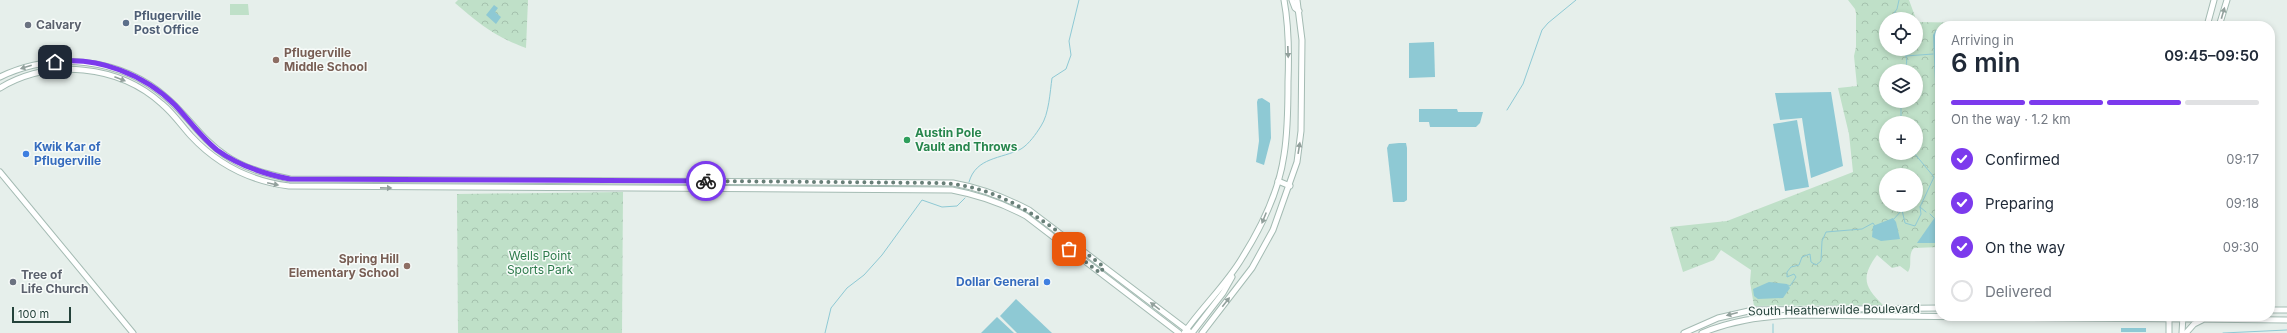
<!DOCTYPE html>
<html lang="en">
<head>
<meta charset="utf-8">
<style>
	:root { --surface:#fff; --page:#f2f2f3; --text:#1f2937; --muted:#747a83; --line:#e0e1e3; --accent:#7c3aed }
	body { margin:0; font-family:Inter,sans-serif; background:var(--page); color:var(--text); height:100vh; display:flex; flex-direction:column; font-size:15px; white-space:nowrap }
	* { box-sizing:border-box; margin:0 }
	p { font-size:13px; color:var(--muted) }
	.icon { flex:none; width:22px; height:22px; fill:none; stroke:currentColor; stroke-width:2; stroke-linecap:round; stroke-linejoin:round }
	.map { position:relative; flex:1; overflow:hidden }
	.drawer { position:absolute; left:1935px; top:21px; width:340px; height:300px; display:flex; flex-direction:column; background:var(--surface); border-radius:16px; box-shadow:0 2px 6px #0003 }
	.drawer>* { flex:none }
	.fabs { position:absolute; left:1879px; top:12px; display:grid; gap:8px }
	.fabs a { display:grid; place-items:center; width:44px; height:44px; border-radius:50%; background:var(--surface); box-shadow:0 2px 6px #0003; font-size:20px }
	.scale { position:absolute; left:12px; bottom:10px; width:59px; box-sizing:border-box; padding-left:4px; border:2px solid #24423a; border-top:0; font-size:11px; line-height:14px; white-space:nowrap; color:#24423a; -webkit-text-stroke:3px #f7fbf9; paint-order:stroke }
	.pin { position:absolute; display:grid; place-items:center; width:34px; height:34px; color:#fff; margin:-17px; border-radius:8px; box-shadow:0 2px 6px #0006 }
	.courier { position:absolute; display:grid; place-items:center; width:40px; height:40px; margin:-20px; border:3px solid #7c3aed; border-radius:50%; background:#fff; color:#222; box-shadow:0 1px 5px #0007 }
	.head em { font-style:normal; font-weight:600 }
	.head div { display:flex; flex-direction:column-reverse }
	.head { display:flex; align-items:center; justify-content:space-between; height:68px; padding:0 16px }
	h1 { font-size:26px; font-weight:600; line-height:30px }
	.bar { display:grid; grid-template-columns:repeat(4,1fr); gap:6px 4px; align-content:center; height:48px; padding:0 16px }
	.bar i { height:5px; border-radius:3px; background:var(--line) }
	.bar .on { background:var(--accent) }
	.bar p { grid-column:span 4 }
	ol { padding:0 16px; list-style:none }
	li { display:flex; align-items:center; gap:12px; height:44px }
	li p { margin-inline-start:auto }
	li .icon { padding:4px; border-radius:50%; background:var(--accent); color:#fff; stroke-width:4 }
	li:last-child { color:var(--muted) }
	li i { width:22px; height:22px; border:2px solid var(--line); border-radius:50% }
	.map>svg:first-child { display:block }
	.grass { fill:#bfe0c8 }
	.forest { fill:url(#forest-crowns); fill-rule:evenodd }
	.water { fill:#8ec9d4 }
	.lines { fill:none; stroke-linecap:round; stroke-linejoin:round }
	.stream { stroke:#8ec9d4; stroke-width:1 }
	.secondary-casing { stroke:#a4bbb3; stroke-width:7 }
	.secondary { stroke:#fff; stroke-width:5 }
	.oneway { fill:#92a09c }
	.done { stroke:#687f78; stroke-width:4; stroke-dasharray:0 7.2 }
	.route { stroke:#7c3aed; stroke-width:5 }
	.service-dot { fill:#5c6f8a; stroke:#f7fbf9; stroke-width:1.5 }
	.worship-dot { fill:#6b7280; stroke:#f7fbf9; stroke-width:1.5 }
	.education-dot { fill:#8d6e63; stroke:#f7fbf9; stroke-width:1.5 }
	.leisure-dot { fill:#2e9e5b; stroke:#f7fbf9; stroke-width:1.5 }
	.shop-dot { fill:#3f7fe0; stroke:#f7fbf9; stroke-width:1.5 }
	.labels { text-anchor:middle; stroke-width:3; stroke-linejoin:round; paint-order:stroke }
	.service-label { font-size:12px; font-weight:bold; fill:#4e5e75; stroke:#f7fbf9; text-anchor:start }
	.worship-label { font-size:12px; font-weight:bold; fill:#5b616d; stroke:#f7fbf9; text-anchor:start }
	.education-label { font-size:12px; font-weight:bold; fill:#785e54; stroke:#f7fbf9; text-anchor:start }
	.leisure-label { font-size:12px; font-weight:bold; fill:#27864d; stroke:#f7fbf9; text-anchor:start }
	.shop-label { font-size:12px; font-weight:bold; fill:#366cbe; stroke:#f7fbf9; text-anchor:start }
	.park-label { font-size:12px; fill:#2d7a4b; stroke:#f7fbf9 }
	.street-label { font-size:12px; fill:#24423a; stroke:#f7fbf9 }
</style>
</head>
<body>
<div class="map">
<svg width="2287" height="333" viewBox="0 0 2287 333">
	<defs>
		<pattern id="forest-crowns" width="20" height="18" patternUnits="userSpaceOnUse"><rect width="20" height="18" fill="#bfe0c8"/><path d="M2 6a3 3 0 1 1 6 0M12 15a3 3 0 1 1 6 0" fill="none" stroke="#a4c1ad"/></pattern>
	</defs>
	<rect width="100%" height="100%" fill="#e6efeb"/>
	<!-- grass -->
	<path class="grass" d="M230,4h18l1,11h-19z"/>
	<!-- forest -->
	<g class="forest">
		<path d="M458,0h70l-2,48c-30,-11 -47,-24 -71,-45z"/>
		<path d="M1848,0h61l7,19h-30v30h30v-30l1,3 62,1v3h-39v221l-26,1c-7,7 -1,17 -6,24l-8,-6 -8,2 -15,-13c-17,23 -12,32 6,50l-129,1 -4,-24 1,-12 -30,-20 -7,10 -31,12 -13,-45 57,-6 126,-49 -4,-38 -11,-46 19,-2 -3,-30 2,-9v-34l-1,-4zM1886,71h30v30h-30zM1886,123h30v30h-30zM1886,175h30v30h-30z"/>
		<path d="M623,192l-1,141h-164l-1,-139z"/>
	</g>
	<!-- water -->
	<g class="water">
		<path d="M494,5l4,3 -3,4 6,5 -5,7 -10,-9z"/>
		<path d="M1936,30h4v78l-5,-23 -2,-50z"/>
		<path d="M1434,42l1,35 -26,1v-35z"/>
		<path d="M1831,92l12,74 -32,12 -9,-60 -22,2 -5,-27z"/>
		<path d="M1262,98l8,5 1,35 -7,27 -8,-3 3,-21 -2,-39 1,-3z"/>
		<path d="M1419,109h38l1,3h25l-3,11 -4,4h-46l-1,-5h-10z"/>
		<path d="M1797,120l12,67 -24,4 -12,-67z"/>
		<path d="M1399,143h7l1,5v52l-3,2h-11l-6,-54 2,-4z"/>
		<path d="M1940,210v33h-23z"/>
		<path d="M1893,218l3,4 4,17 -19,2 -9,-4 1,-11z"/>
		<path d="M1769,282l18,2 3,4 -7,10 -25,1 -4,-3 -1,-7z"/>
		<path d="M1016,299l36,34h-35l-17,-17z"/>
		<path d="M997,317l17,16h-33z"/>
		<rect x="2121" y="328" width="25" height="4"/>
	</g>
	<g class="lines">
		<!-- stream -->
		<g class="stream">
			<path d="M1890,19l7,-10 2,-9"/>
			<path d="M1886,27v9"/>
			<path d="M1906,56l27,-2"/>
			<path d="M1898,71l7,-2c3,-8 2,-13 -3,-20"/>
			<path d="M1899,101l2,5v17"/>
			<path d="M1507,110l16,-26 19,-54 6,-7 28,-23"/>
			<path d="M969,182c7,-25 32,-23 52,-33 8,-5 15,-15 20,-23 8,-12 9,-34 11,-48l14,-9 5,-14 -2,-14 10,-41"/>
			<path d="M1920,207l6,5"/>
			<path d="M1930,214l4,4"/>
			<path d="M1893,220l9,-10 3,13 10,3 6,-12 -1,-7 14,-30 -20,-24"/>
			<path d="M1788,285l2,1 6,-9 -2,-3 -7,3v-5l4,-5 8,-2 3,-8 8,-3 1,8 5,3 5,-4 1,-20 4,-9 36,-3 11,-6 2,3"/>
			<path d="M825,333l6,-25 16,-20 17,-13 18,-20 40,-55 20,7 15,-1 8,-8"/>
			<path d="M1773,333v-9"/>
			<path d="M2223,333l64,-3"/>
		</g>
		<!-- secondary casing -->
		<g class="secondary-casing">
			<g id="secondary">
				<path d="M1292,0l3,8 4,3"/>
				<path d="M2207,26l7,-26"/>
				<path d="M2219,26l8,-26"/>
				<path d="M0,77c54,-26 122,-19 167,21 21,18 35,42 58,57 20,14 42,19 65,24l663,4c28,5 51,14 76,27l162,123"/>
				<path d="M0,88c50,-30 119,-23 162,16 11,9 19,21 29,32 26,28 59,45 98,50l663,4c27,5 50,13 74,26l153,117"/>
				<path d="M0,172l133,161"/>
				<path d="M1278,181l12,5"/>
				<path d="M2270,310h17"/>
				<path d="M2169,316v17"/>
				<path d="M1184,333c18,-26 42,-48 58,-75 19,-30 37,-67 42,-103 4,-24 4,-49 4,-73 1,-27 1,-56 -4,-82"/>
				<path d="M1192,333l31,-40 9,-16"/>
				<path d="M1202,333l50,-65 21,-38 24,-68 4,-31 1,-91 -5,-40"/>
				<path d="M1684,333l34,-15 35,-8 187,-2"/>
				<path d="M1702,333c29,-12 57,-16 88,-18l497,5"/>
				<path d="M2182,333l1,-17"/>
				<path d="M2186,333l8,-9 8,-4"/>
			</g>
		</g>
		<!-- secondary -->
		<use href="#secondary" class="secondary"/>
	</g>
	<!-- one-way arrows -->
	<defs><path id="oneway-solid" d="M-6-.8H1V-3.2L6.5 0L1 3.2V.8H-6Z"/></defs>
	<g class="oneway">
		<use href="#oneway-solid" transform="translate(2223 13) rotate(-74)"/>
		<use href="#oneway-solid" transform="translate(1288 52) rotate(88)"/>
		<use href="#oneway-solid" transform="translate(26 67) rotate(163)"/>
		<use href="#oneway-solid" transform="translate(120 79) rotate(21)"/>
		<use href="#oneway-solid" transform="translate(1299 148) rotate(-81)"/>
		<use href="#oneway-solid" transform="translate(273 184) rotate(12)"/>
		<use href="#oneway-solid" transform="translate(386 188) rotate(1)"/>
		<use href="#oneway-solid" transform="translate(1264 218) rotate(112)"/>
		<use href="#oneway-solid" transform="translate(1226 302) rotate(-52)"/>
		<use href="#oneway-solid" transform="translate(1155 306) rotate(-143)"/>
		<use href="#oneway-solid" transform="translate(1732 314) rotate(165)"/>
	</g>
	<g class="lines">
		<!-- done -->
		<path class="done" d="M706,181l232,2c68,2 115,45 166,84l-4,6 -31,-24"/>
		<!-- route -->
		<path class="route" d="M55,62c43,-6 90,13 120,43 14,15 26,32 42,45 22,16 47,24 73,29l416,2"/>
	</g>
	<!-- markers -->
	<circle class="service-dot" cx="126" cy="23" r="4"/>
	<g class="worship-dot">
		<circle cx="28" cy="25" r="4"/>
		<circle cx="13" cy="282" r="4"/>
	</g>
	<g class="education-dot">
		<circle cx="276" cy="60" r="4"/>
		<circle cx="407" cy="266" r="4"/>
	</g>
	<circle class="leisure-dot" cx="907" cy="140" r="4"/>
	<g class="shop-dot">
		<circle cx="26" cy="154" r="4"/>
		<circle cx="1047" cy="282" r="4"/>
	</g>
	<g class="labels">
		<!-- service labels -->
		<g class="service-label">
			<text x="134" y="20">Pflugerville<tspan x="134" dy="14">Post Office</tspan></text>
		</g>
		<!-- worship labels -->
		<g class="worship-label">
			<text x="36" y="29">Calvary</text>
			<text x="21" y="279">Tree of<tspan x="21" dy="14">Life Church</tspan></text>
		</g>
		<!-- education labels -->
		<g class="education-label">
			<text x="284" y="57">Pflugerville<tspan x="284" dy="14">Middle School</tspan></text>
			<text x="399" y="263" text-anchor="end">Spring Hill<tspan x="399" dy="14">Elementary School</tspan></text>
		</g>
		<!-- leisure labels -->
		<g class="leisure-label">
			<text x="915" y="137">Austin Pole<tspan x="915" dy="14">Vault and Throws</tspan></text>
		</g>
		<!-- shop labels -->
		<g class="shop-label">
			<text x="34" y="151">Kwik Kar of<tspan x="34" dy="14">Pflugerville</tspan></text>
			<text x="1039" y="286" text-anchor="end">Dollar General</text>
		</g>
		<!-- park labels -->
		<g class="park-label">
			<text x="540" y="260">Wells Point<tspan x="540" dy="14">Sports Park</tspan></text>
		</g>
		<!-- street labels -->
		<g class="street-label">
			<text transform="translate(1834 310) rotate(-1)" y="4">South Heatherwilde Boulevard</text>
		</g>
	</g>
</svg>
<div class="fabs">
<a><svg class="icon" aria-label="locate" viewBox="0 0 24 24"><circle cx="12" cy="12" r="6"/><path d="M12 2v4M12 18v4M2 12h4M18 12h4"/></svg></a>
<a><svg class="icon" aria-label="layers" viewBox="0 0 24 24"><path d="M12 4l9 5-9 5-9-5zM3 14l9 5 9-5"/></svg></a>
<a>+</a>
<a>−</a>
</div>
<div class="scale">100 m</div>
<div class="pin" style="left:1069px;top:249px;background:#ea580c"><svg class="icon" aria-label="bag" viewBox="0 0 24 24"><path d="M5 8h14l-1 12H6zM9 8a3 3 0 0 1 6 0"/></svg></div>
<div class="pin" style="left:55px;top:62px;background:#1f2937"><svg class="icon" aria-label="home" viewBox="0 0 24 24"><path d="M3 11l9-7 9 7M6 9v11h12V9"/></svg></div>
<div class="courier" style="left:706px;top:181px"><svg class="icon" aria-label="bike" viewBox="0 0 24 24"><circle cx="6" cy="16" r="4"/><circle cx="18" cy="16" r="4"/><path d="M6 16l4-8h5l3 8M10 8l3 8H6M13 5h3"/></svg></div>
<section class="drawer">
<div class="head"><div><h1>6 min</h1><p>Arriving in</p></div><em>09:45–09:50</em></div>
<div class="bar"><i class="on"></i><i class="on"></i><i class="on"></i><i></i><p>On the way · 1.2 km</p></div>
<ol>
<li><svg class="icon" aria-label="check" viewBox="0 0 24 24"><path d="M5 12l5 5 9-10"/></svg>Confirmed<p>09:17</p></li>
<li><svg class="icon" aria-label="check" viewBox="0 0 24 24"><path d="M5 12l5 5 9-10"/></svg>Preparing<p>09:18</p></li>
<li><svg class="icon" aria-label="check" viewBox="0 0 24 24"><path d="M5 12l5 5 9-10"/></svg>On the way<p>09:30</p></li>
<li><i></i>Delivered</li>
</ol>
</section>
</div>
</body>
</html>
